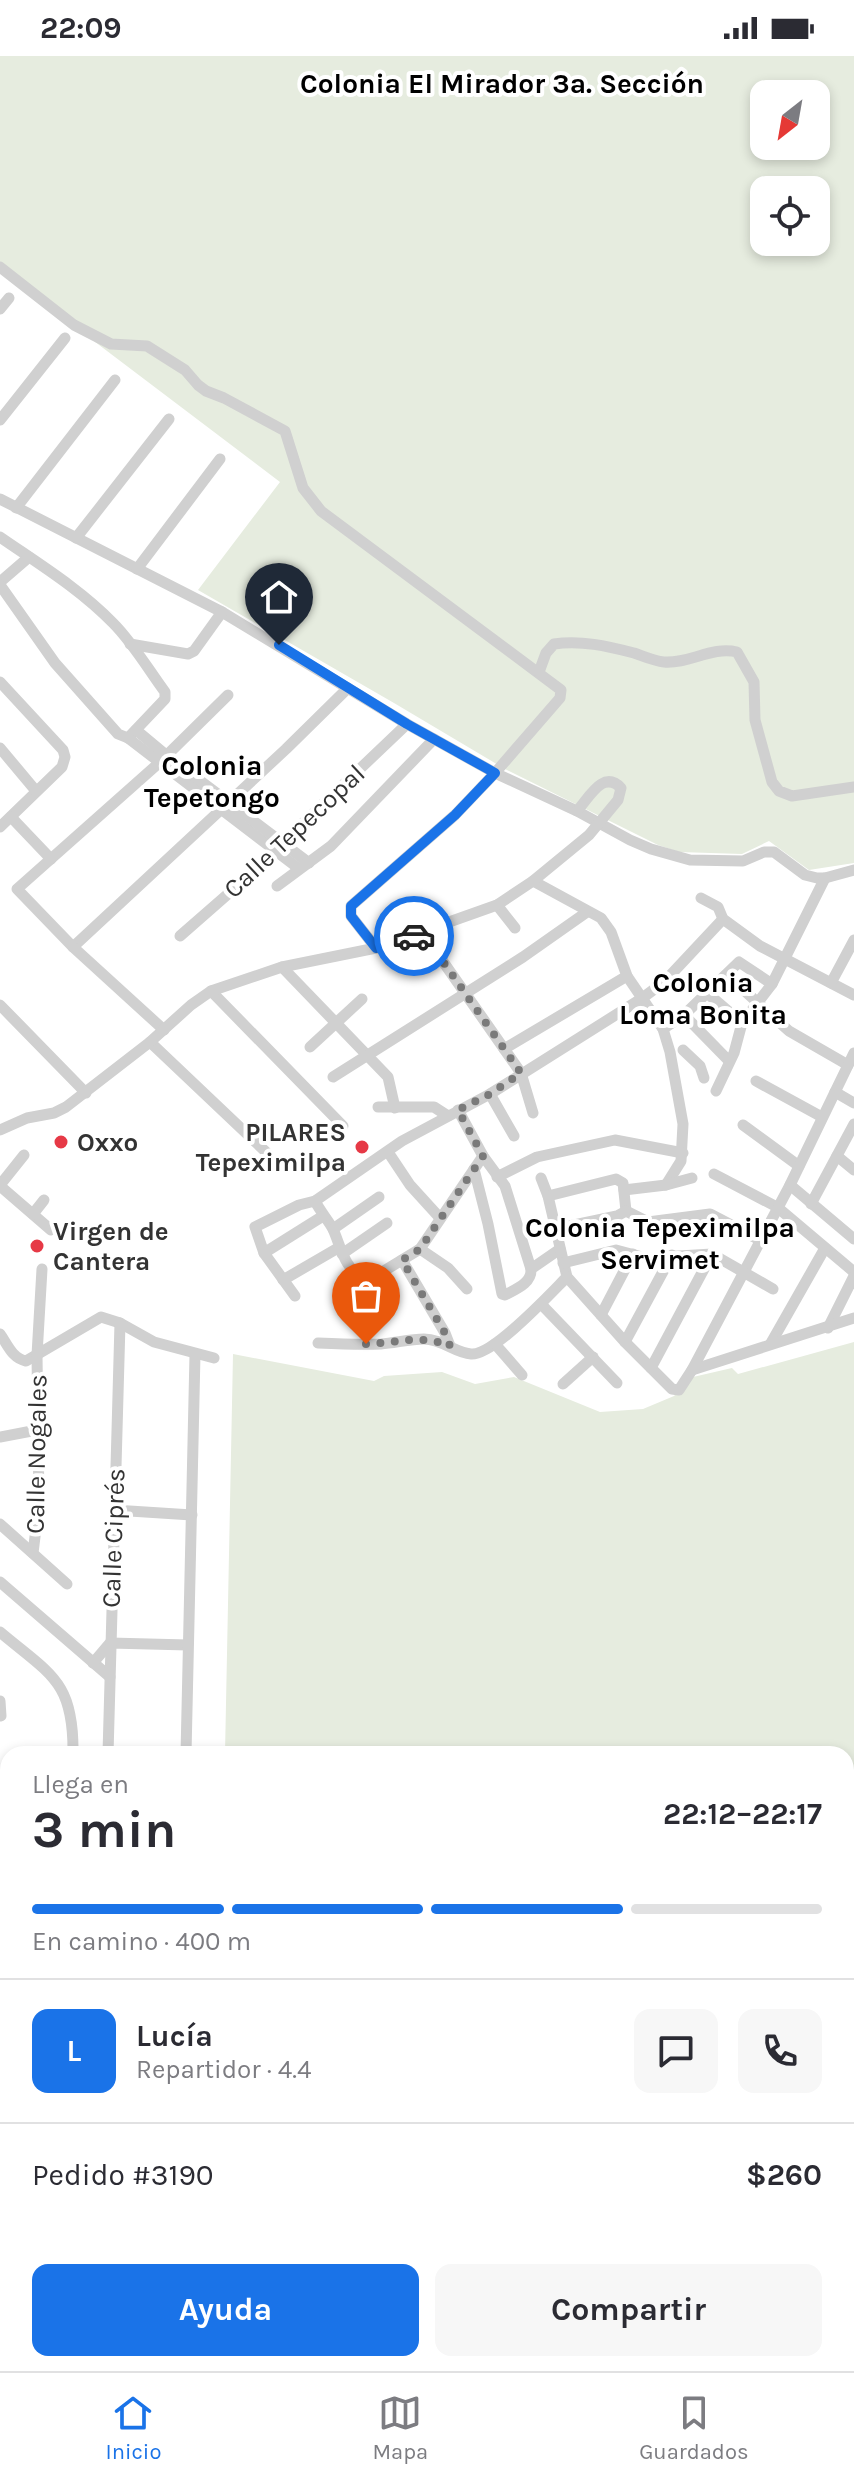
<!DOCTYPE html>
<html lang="es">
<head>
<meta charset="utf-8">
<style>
	:root { --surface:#fff; --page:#f7f7f7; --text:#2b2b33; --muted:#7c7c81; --line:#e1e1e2; --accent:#1a73e8 }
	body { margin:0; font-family:Karla,sans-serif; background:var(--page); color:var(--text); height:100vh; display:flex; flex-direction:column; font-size:30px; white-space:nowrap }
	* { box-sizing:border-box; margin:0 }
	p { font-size:26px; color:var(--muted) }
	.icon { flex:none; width:44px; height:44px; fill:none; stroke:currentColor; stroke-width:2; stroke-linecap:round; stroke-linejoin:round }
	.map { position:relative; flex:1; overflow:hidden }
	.side { position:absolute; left:0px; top:1690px; width:854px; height:626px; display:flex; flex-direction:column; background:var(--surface); border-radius:24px 24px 0 0; box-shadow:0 4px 12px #0003 }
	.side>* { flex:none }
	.needle { width:52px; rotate:211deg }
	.controls { position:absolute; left:750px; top:24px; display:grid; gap:16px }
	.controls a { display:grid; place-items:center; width:80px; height:80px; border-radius:16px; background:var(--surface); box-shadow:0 4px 12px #0003; font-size:40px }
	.pin { position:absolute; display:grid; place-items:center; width:68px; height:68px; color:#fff; margin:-82px -34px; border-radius:50% 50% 50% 0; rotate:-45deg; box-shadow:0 0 8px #0007 }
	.pin .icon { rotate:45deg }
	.courier { position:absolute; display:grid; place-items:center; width:80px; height:80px; margin:-40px; border:6px solid #1a73e8; border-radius:50%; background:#fff; color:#222; box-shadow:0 2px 10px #0007 }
	.summary em { font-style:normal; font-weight:700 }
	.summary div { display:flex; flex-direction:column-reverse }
	.summary { display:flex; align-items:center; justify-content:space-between; height:136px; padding:0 32px }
	h1 { font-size:52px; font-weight:700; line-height:60px }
	.bar { display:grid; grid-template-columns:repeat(4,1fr); gap:12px 8px; align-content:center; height:96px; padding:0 32px }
	.bar i { height:10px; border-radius:6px; background:var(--line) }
	.bar .active { background:var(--accent) }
	.bar p { grid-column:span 4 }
	.line { display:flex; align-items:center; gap:20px; padding:0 32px; border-top:2px solid var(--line) }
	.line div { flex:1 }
	.round { display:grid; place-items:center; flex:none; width:84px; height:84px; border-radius:16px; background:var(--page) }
	.action { display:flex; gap:16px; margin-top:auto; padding:16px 32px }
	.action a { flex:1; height:92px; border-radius:16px; background:var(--accent); color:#fff; font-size:32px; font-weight:700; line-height:92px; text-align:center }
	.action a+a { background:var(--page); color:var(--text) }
	.status { display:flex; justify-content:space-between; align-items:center; height:56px; padding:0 40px; background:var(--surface); direction:ltr }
	.status svg { height:22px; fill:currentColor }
	.tab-bar { display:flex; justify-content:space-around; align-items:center; height:112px; border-top:2px solid var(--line); background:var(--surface); font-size:22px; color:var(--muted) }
	.tab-bar a { display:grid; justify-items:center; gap:4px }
	.tab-bar .active { color:var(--accent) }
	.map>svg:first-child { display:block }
	.green { fill:#e6ecdf; fill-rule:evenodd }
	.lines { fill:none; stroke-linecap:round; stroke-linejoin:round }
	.minor { stroke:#d0d0d0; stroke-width:11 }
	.done { stroke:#7a7a7a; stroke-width:8; stroke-dasharray:0 14.4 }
	.route { stroke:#1a73e8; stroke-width:10 }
	.poi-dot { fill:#e63946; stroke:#fff; stroke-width:3 }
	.labels { text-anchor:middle; stroke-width:8; stroke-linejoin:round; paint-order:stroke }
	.street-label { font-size:26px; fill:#333; stroke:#fff }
	.poi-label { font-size:26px; font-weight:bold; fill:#333; stroke:#fff; text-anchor:start }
	.neighbourhood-label { font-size:28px; font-weight:bold; fill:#000; stroke:#fff }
</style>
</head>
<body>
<div class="status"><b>22:09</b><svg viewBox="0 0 49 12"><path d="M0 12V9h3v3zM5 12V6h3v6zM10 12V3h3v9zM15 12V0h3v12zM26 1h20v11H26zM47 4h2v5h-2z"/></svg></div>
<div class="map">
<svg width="854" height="2315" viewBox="0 0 854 2315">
	<rect width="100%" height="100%" fill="#fff"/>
	<!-- green -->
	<g class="green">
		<path d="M0,0h854v807l-45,7 -40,-29 -27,13 -63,-2 -21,-7 -153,-76 -111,-66 -196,-113 82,-108 -280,-212zM764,38h52v52h-52zM764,134h52v52h-52z"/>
		<path d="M854,1286v954l-8,-2v-540h-621l8,-400 141,27 10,-5 58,-4 33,12 39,-7 86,35 43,-3 31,-13 19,-19 39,-9 6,6z"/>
	</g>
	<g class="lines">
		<!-- minor -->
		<g class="minor">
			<path d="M0,211l74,58 37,19 36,2 38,24 13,15 8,6 18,7 61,33 18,57 18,23 240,179 -1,8 -65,75 -40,42 -104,91v10l25,32"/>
			<path d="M0,253l9,-11"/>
			<path d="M0,364l65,-82"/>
			<path d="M0,443l222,113 185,112 88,49 82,38 53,29 21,9 39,11 53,1 21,-9h10l31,23 12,3h8l29,-8"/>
			<path d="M16,452l99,-128"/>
			<path d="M0,481c39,27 80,52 113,86 20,20 35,46 52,69v7l-37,39"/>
			<path d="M76,482l93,-119"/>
			<path d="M137,513l83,-110"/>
			<path d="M0,526l29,-25"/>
			<path d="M0,529l55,78 63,71 10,4 170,130"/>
			<path d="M130,588l58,10 6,-3 28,-39"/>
			<path d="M539,616l7,-19 8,-9c27,-4 53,2 80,9 9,3 20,8 30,9 25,2 48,-16 73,-10l17,30 1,38 17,62 7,9 13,5 62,-9"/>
			<path d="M0,626l63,68 2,7 -3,10 -62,60"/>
			<path d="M136,674l30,25 143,108"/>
			<path d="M0,692l36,43"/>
			<path d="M11,761l40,42"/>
			<path d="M533,825l68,37 10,14 16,44 36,53 7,23 13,72 -2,37 -15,24"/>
			<path d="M277,830l54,-40 103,-107"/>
			<path d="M701,842l17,9 5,12 37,27 94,49"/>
			<path d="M497,849l18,23"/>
			<path d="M423,877l98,140 12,40"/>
			<path d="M180,880l96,-84 5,-8 126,-120"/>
			<path d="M73,891l213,-198 62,-61"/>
			<path d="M282,911l106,110 7,31"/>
			<path d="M727,919l62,56 59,34"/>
			<path d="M831,927l23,-43"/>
			<path d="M211,935l132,135"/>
			<path d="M707,937l35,30"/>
			<path d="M0,949l86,88"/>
			<path d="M684,959l45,46"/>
			<path d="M663,973l21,-14 55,-53 33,22"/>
			<path d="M164,974l-91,-83 -56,-58 142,-126 69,-68"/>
			<path d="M150,986l116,110"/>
			<path d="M310,991l52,-48"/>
			<path d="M504,993l123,-73"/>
			<path d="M683,994l17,16 4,12"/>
			<path d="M333,1021l190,-120 64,-45"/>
			<path d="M756,1025l66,36"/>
			<path d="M716,1035l18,-38 8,-30 30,-39 53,-106"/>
			<path d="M835,1036l19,11"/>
			<path d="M490,1038l24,42"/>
			<path d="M378,1051h56l14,9"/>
			<path d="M458,1054l25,46 22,30 26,83"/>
			<path d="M743,1069l56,41"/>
			<path d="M0,1074l27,-12 27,-5 12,-6 84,-65 41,-37 20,-14 71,-24 94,-19 121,-43 36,-24 56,-46 29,-35 3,-12c-18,-19 -32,10 -44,23"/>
			<path d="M388,1096l22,33 30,33"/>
			<path d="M837,1100l17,14"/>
			<path d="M474,1113l14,55 14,70 3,1c11,-6 27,-12 26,-26l29,-20"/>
			<path d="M714,1118l63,33 77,65"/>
			<path d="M497,1121l40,-20 78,-17 68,13"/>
			<path d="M541,1122l7,18 19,81 58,65 47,47 7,1 13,-20 98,-185 64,-132"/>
			<path d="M0,1129l24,-30"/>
			<path d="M790,1129l64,54"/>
			<path d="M0,1130l51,44"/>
			<path d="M624,1134l42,-5 26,-7"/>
			<path d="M548,1140l68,-17 7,4 3,28"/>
			<path d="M315,1145c5,10 13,19 18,28 8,18 11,41 32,49l14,-4 41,-25 63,-93"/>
			<path d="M811,1148l43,-80"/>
			<path d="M626,1155l22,11 62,-8 50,26"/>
			<path d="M33,1158l11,-14"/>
			<path d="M333,1173l46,-32"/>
			<path d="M555,1173l62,-13 9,-5"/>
			<path d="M420,1193l28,19 19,21"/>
			<path d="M264,1197l59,-37"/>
			<path d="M342,1198l45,-31"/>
			<path d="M402,1204l43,73 5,13"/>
			<path d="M563,1207l53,-13 30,8 66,-4 61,35"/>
			<path d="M283,1224l55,-32"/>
			<path d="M295,1240l-31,-43 -9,-26 44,-22 16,-4 87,-60 88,-47 151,-95 23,-17 59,-63"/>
			<path d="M541,1248l76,79"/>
			<path d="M601,1259l32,-61"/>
			<path d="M828,1272l26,-52"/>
			<path d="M0,1278c8,11 12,24 26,27l75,-44 19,6 34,19 60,16"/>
			<path d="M625,1286l47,-87"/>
			<path d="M318,1287c21,1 42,2 63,1 14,-1 29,-5 43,-5 18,0 31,14 47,15 22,2 79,-60 96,-77"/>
			<path d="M771,1287l54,-95"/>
			<path d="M495,1288l27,31"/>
			<path d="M651,1312l61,-114"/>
			<path d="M692,1314l162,-52"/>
			<path d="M563,1328l30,-27"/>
			<path d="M0,1381l37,-7"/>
			<path d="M114,1454l78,5"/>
			<path d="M0,1468l67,60"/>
			<path d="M33,1497l6,-49 -2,-149 5,-86"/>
			<path d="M0,1526l110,95"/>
			<path d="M0,1576c51,43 74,49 73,122"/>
			<path d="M93,1607l17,-20 78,2"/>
			<path d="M0,1645l1,15"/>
			<path d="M108,1698l12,-431"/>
			<path d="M186,1698l9,-400"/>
			<path d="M0,1810l8,-5"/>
			<path d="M0,1852l8,-5"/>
			<path d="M0,1995l8,3"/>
			<path d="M0,2054l8,1"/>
			<path d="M0,2192l8,-39"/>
			<path d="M5,2218l-2,17 3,80"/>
			<path d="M846,2307l4,-30"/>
			<path d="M448,2308l34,7"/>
			<path d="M554,2308l1,7"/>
			<path d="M53,2315l1,-7"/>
			<path d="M292,2315l2,-7"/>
			<path d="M327,2315l3,-7"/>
			<path d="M779,2315l1,-7"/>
		</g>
	</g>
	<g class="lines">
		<!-- done -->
		<path class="done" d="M366,1288c29,-1 57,-10 84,2l-5,-13 -43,-73 18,-11 63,-93 -25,-46 32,-16 31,-21 -98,-140 -9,3"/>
		<!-- route -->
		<path class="route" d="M279,589l128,79 88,49 -40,42 -104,91v10l25,32 38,-12"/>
	</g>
	<!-- markers -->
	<g class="poi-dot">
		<circle cx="61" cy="1086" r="8"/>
		<circle cx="362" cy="1091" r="8"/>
		<circle cx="37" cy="1190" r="8"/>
	</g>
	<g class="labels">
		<!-- street labels -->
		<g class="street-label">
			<text transform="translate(294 775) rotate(-43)" y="9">Calle Tepecopal</text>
			<text transform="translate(36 1398) rotate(-89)" y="9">Calle Nogales</text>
			<text transform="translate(113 1482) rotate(-88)" y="9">Calle Ciprés</text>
		</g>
		<!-- poi labels -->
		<g class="poi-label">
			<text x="346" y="1085" text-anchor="end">PILARES<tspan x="346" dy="30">Tepeximilpa</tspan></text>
			<text x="77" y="1095">Oxxo</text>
			<text x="53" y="1184">Virgen de<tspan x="53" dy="30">Cantera</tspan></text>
		</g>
		<!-- neighbourhood labels -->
		<g class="neighbourhood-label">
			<text x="502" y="37">Colonia El Mirador 3a. Sección</text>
			<text x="212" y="719">Colonia<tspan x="212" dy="32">Tepetongo</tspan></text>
			<text x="703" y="936">Colonia<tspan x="703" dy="32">Loma Bonita</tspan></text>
			<text x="660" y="1181">Colonia Tepeximilpa<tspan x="660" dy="32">Servimet</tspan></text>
		</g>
	</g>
</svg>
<div class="controls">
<a><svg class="needle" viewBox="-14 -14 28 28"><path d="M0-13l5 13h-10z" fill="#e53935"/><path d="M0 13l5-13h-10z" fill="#7c7c81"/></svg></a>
<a><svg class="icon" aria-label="locate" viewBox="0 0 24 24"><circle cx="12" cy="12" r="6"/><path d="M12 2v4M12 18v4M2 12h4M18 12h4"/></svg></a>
</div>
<div class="pin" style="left:366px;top:1288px;background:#ea580c"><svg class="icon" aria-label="bag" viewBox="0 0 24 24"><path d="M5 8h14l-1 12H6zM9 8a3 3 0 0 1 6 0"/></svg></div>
<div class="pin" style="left:279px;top:589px;background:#1f2937"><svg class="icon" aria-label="home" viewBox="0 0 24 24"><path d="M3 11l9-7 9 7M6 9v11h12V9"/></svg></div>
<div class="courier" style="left:414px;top:880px"><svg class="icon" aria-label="car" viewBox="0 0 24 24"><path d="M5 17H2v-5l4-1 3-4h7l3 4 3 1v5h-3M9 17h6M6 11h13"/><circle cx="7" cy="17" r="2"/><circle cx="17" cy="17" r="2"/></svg></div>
<section class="side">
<div class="summary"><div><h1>3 min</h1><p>Llega en</p></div><em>22:12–22:17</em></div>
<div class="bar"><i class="active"></i><i class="active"></i><i class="active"></i><i></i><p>En camino · 400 m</p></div>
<div class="line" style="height:144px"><b class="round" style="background:var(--accent);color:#fff">L</b><div><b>Lucía</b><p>Repartidor · 4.4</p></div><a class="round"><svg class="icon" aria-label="chat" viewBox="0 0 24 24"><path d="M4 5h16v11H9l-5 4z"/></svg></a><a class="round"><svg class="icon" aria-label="phone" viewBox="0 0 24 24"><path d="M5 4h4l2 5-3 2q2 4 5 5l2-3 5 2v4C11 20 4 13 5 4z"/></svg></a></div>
<div class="line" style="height:104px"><div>Pedido #3190</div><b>$260</b></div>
<div class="action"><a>Ayuda</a><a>Compartir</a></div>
</section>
</div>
<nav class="tab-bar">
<a class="active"><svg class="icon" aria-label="home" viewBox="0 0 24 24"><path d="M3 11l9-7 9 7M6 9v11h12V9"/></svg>Inicio</a>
<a><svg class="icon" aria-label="map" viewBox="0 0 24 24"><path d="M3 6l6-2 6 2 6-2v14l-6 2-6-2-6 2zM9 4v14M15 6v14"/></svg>Mapa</a>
<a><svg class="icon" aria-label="saved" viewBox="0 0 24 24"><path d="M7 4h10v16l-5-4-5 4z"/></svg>Guardados</a>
</nav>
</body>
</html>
